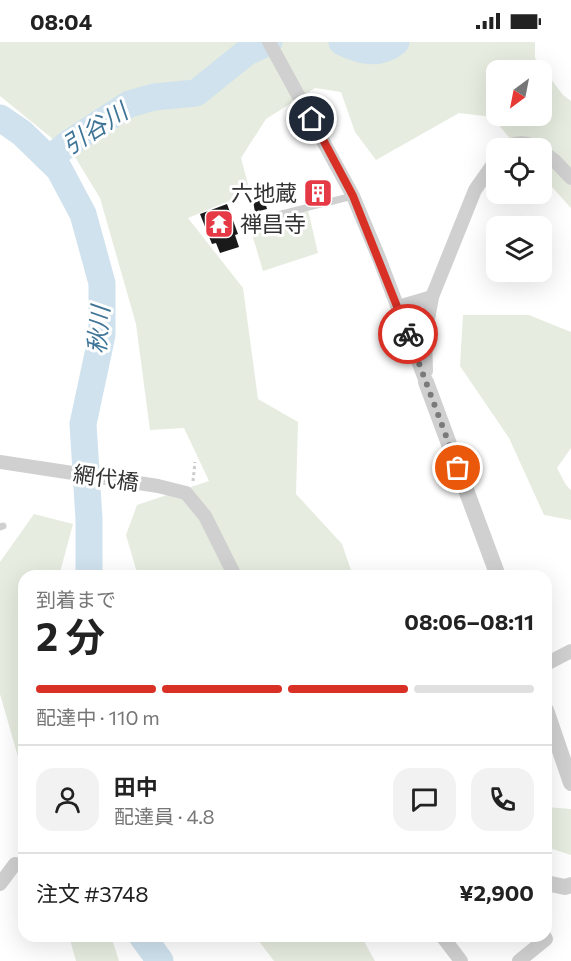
<!DOCTYPE html>
<html lang="ja">
<head>
<meta charset="utf-8">
<style>
	:root { --surface:#fff; --page:#f2f2f2; --text:#222; --muted:#767676; --line:#e0e0e0; --accent:#d93025 }
	body { margin:0; font-family:Commissioner,"Noto Sans JP",sans-serif; background:var(--page); color:var(--text); height:100vh; display:flex; flex-direction:column; font-size:22px; white-space:nowrap }
	* { box-sizing:border-box; margin:0 }
	p { font-size:20px; color:var(--muted) }
	.icon { flex:none; width:33px; height:33px; fill:none; stroke:currentColor; stroke-width:2; stroke-linecap:round; stroke-linejoin:round }
	.map { position:relative; flex:1; overflow:hidden }
	.panel { position:absolute; left:18px; top:528px; width:534px; height:372px; display:flex; flex-direction:column; background:var(--surface); border-radius:18px; box-shadow:0 6px 24px #0002 }
	.panel>* { flex:none }
	.needle { width:39px; rotate:212deg }
	.tools { position:absolute; left:486px; top:18px; display:grid; gap:12px }
	.tools a { display:grid; place-items:center; width:66px; height:66px; border-radius:12px; background:var(--surface); box-shadow:0 6px 24px #0002; font-size:30px }
	.pin { position:absolute; display:grid; place-items:center; width:51px; height:51px; color:#fff; margin:-26px; border:3px solid #fff; border-radius:50%; box-shadow:0 2px 6px #0007 }
	.courier { position:absolute; display:grid; place-items:center; width:60px; height:60px; margin:-30px; border:4px solid #d93025; border-radius:50%; background:#fff; color:#222; box-shadow:0 2px 8px #0007 }
	.overview em { font-style:normal; font-weight:700 }
	.overview div { display:flex; flex-direction:column-reverse }
	.overview { display:flex; align-items:center; justify-content:space-between; height:102px; padding:0 18px }
	h1 { font-size:39px; font-weight:700; line-height:45px }
	.bar { display:grid; grid-template-columns:repeat(4,1fr); gap:9px 6px; align-content:center; height:72px; padding:0 18px }
	.bar i { height:8px; border-radius:4px; background:var(--line) }
	.bar .current { background:var(--accent) }
	.bar p { grid-column:span 4 }
	.line { display:flex; align-items:center; gap:15px; padding:0 18px; border-top:2px solid var(--line) }
	.line div { flex:1 }
	.round { display:grid; place-items:center; flex:none; width:63px; height:63px; border-radius:18px; background:var(--page) }
	.status { display:flex; justify-content:space-between; align-items:center; height:42px; padding:0 30px; background:var(--surface); direction:ltr }
	.status svg { height:16px; fill:currentColor }
	.map>svg:first-child { display:block }
	.green { fill:#e6ecdf; fill-rule:evenodd }
	.lines { fill:none; stroke-linecap:round; stroke-linejoin:round }
	.river { stroke:#cfe2ee; stroke-width:27 }
	.building { fill:#1a1a1a }
	.path { stroke:#cdcdcd; stroke-width:3; stroke-dasharray:3 3; stroke-linecap:butt }
	.service { stroke:#d0d0d0; stroke-width:7 }
	.minor { stroke:#d0d0d0; stroke-width:14 }
	.tertiary { stroke:#d0d0d0; stroke-width:16 }
	.done { stroke:#7a7a7a; stroke-width:6; stroke-dasharray:0 10.8 }
	.route { stroke:#d93025; stroke-width:8 }
	.labels { text-anchor:middle; stroke-width:6; stroke-linejoin:round; paint-order:stroke }
	.poi-label { font-size:22px; fill:#333; stroke:#fff; text-anchor:end }
	.street-label { font-size:22px; fill:#333; stroke:#fff }
	.water-label { font-size:24px; font-style:italic; fill:#3f7597; stroke:#fff }
</style>
</head>
<body>
<div class="status"><b>08:04</b><svg viewBox="0 0 49 12"><path d="M0 12V9h3v3zM5 12V6h3v6zM10 12V3h3v9zM15 12V0h3v12zM26 1h20v11H26zM47 4h2v5h-2z"/></svg></div>
<div class="map">
<svg width="571" height="919" viewBox="0 0 571 919">
	<rect width="100%" height="100%" fill="#fff"/>
	<!-- green -->
	<g class="green">
		<path d="M0,0h535v16l28,37 8,6v107l-29,-32v-28h-24l-26,-31 -33,-4 -83,47 -21,-28 -14,-40 -26,-4 -49,31 -25,39 9,34 -62,26 55,70 15,111 40,23 -2,72 46,50 11,32h-215l-12,-41 11,-30 72,-24 -25,-53 -34,2 -14,-106 -36,-126 -25,-41 -75,-61zM496,28h46v46h-46z"/>
		<path d="M308,168l10,43 -55,18 -14,-47z"/>
		<path d="M463,273h66l42,17v116l-14,20 9,17 5,5v30l-27,-5 -35,-77 -49,-72z"/>
		<path d="M34,472l39,10 -14,52h-35v202l-24,-84v-132z"/>
		<path d="M546,765l25,2v46l-25,-8z"/>
		<path d="M69,894h42l8,25h-43z"/>
		<path d="M255,894h106l14,25h-101z"/>
	</g>
	<g class="lines">
		<!-- river -->
		<g class="river">
			<path d="M342,0c19,9 37,14 54,0"/>
			<path d="M0,76l22,15 37,36 24,45 19,69v52l-19,89 6,95v57"/>
			<path d="M49,117l20,-16 60,-39 25,-7 42,-4 51,-41 22,-10"/>
			<path d="M142,894l18,25"/>
		</g>
	</g>
	<!-- building -->
	<g class="building">
		<path d="M324,143l3,13 -14,3 -3,-12z"/>
		<path d="M264,156l3,11 -12,3 -2,-11z"/>
		<path d="M227,162l11,30 -3,1 4,12 -19,6 -4,-10 -4,1 -12,-30z"/>
	</g>
	<g class="lines">
		<!-- path -->
		<path class="path" d="M193,439l2,-19"/>
		<!-- service -->
		<g class="service">
			<path d="M249,180l104,-26"/>
			<path d="M0,485l3,-1"/>
		</g>
		<!-- minor -->
		<g class="minor">
			<path d="M269,0l84,154 26,62 47,124"/>
			<path d="M508,106c9,-7 20,-5 30,0"/>
			<path d="M542,109l13,10 16,17"/>
			<path d="M398,265l34,-10"/>
			<path d="M426,329l-1,-35 7,-39 43,-107 21,-30"/>
			<path d="M0,420l158,24 28,7 19,23 30,60"/>
			<path d="M546,622l25,-13"/>
			<path d="M0,842l15,-20"/>
			<path d="M442,894l19,25"/>
			<path d="M519,919l27,-22 -2,-3"/>
		</g>
		<!-- tertiary -->
		<g class="tertiary">
			<path d="M426,340l72,194"/>
			<path d="M546,668l25,73"/>
			<path d="M546,841l19,4 6,-2"/>
		</g>
	</g>
	<g class="lines">
		<!-- done -->
		<path class="done" d="M408,292l50,134"/>
		<!-- route -->
		<path class="route" d="M312,77l41,77 55,138"/>
	</g>
	<!-- icons -->
	<defs>
		<g id="building-square" transform="scale(1.5)"><rect x="-9" y="-9" width="18" height="18" rx="4" fill="#e63946" stroke="#fff"/><path d="M-4-6H4V6H1V3H-1V6H-4ZM-2.5-4.3h1.7v1.8h-1.7ZM.8-4.3h1.7v1.8H.8ZM-2.5-1h1.7V.8h-1.7ZM.8-1h1.7V.8H.8Z" fill="#fff"/></g>
		<g id="temple-square" transform="scale(1.5)"><rect x="-9" y="-9" width="18" height="18" rx="4" fill="#e63946" stroke="#fff"/><path d="M0-6L5-2H3V0L6.5 2.5H4V6H1.5V3h-3V6H-4V2.5H-6.5L-3 0V-2H-5Z" fill="#fff"/></g>
	</defs>
	<g fill-rule="evenodd">
		<use href="#building-square" x="318" y="151"/>
		<use href="#temple-square" x="219" y="182"/>
	</g>
	<g class="labels">
		<!-- poi labels -->
		<g class="poi-label">
			<text x="297" y="159">六地蔵</text>
			<text x="240" y="190" text-anchor="start">禅昌寺</text>
		</g>
		<!-- street labels -->
		<g class="street-label">
			<text transform="translate(106 436) rotate(8)" y="8">網代橋</text>
		</g>
		<!-- water labels -->
		<g class="water-label">
			<text transform="translate(95 87) rotate(-33)" y="8">引谷川</text>
			<text transform="translate(99 288) rotate(-85)" y="8">秋川</text>
		</g>
	</g>
</svg>
<div class="tools">
<a><svg class="needle" viewBox="-14 -14 28 28"><path d="M0-13l5 13h-10z" fill="#e53935"/><path d="M0 13l5-13h-10z" fill="#767676"/></svg></a>
<a><svg class="icon" aria-label="locate" viewBox="0 0 24 24"><circle cx="12" cy="12" r="6"/><path d="M12 2v4M12 18v4M2 12h4M18 12h4"/></svg></a>
<a><svg class="icon" aria-label="layers" viewBox="0 0 24 24"><path d="M12 4l9 5-9 5-9-5zM3 14l9 5 9-5"/></svg></a>
</div>
<div class="pin" style="left:458px;top:426px;background:#ea580c"><svg class="icon" aria-label="bag" viewBox="0 0 24 24"><path d="M5 8h14l-1 12H6zM9 8a3 3 0 0 1 6 0"/></svg></div>
<div class="pin" style="left:312px;top:77px;background:#1f2937"><svg class="icon" aria-label="home" viewBox="0 0 24 24"><path d="M3 11l9-7 9 7M6 9v11h12V9"/></svg></div>
<div class="courier" style="left:408px;top:292px"><svg class="icon" aria-label="bike" viewBox="0 0 24 24"><circle cx="6" cy="16" r="4"/><circle cx="18" cy="16" r="4"/><path d="M6 16l4-8h5l3 8M10 8l3 8H6M13 5h3"/></svg></div>
<section class="panel">
<div class="overview"><div><h1>2 分</h1><p>到着まで</p></div><em>08:06–08:11</em></div>
<div class="bar"><i class="current"></i><i class="current"></i><i class="current"></i><i></i><p>配達中 · 110 m</p></div>
<div class="line" style="height:108px"><a class="round"><svg class="icon" aria-label="person" viewBox="0 0 24 24"><circle cx="12" cy="8" r="4"/><path d="M4 21q1-7 8-7t8 7"/></svg></a><div><b>田中</b><p>配達員 · 4.8</p></div><a class="round"><svg class="icon" aria-label="chat" viewBox="0 0 24 24"><path d="M4 5h16v11H9l-5 4z"/></svg></a><a class="round"><svg class="icon" aria-label="phone" viewBox="0 0 24 24"><path d="M5 4h4l2 5-3 2q2 4 5 5l2-3 5 2v4C11 20 4 13 5 4z"/></svg></a></div>
<div class="line" style="height:78px"><div>注文 #3748</div><b>¥2,900</b></div>
</section>
</div>
</body>
</html>
